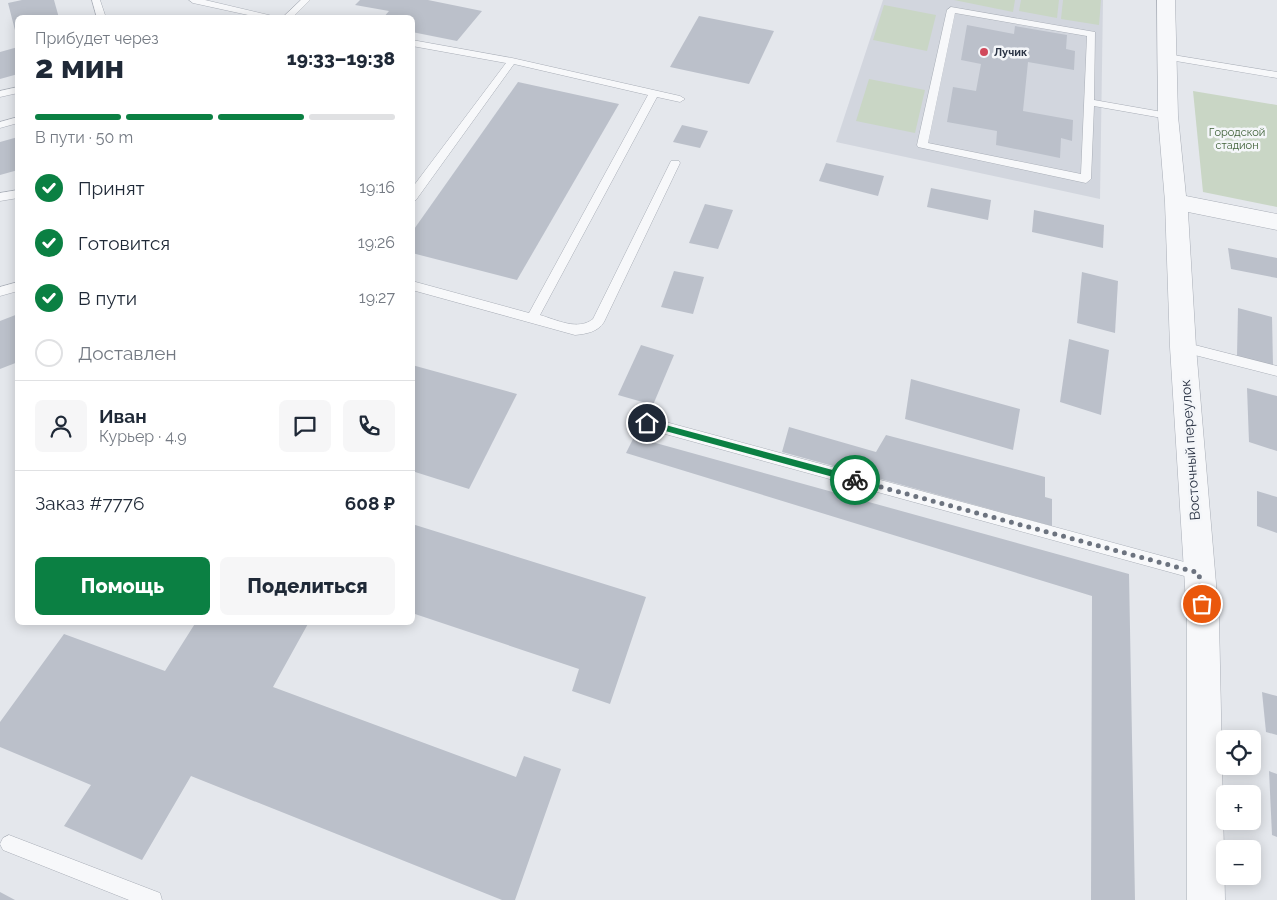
<!DOCTYPE html>
<html lang="ru">
<head>
<meta charset="utf-8">
<style>
	:root { --surface:#fff; --page:#f6f6f7; --text:#1f2937; --muted:#747a83; --line:#e0e1e3; --accent:#0b8043 }
	body { margin:0; font-family:Raleway,sans-serif; background:var(--page); color:var(--text); height:100vh; display:flex; flex-direction:column; font-size:19px; white-space:nowrap }
	* { box-sizing:border-box; margin:0 }
	p { font-size:16px; color:var(--muted) }
	.icon { flex:none; width:28px; height:28px; fill:none; stroke:currentColor; stroke-width:2; stroke-linecap:round; stroke-linejoin:round }
	.map { position:relative; flex:1; overflow:hidden }
	.panel { position:absolute; left:15px; top:15px; width:400px; height:610px; display:flex; flex-direction:column; background:var(--surface); border-radius:8px; box-shadow:0 2px 12px #0003 }
	.panel>* { flex:none }
	.controls { position:absolute; left:1216px; top:730px; display:grid; gap:10px }
	.controls a { display:grid; place-items:center; width:45px; height:45px; border-radius:8px; background:var(--surface); box-shadow:0 2px 12px #0003; font-size:25px }
	.pin { position:absolute; display:grid; place-items:center; width:42px; height:42px; color:#fff; margin:-21px; border:2px solid #fff; border-radius:50%; box-shadow:0 1px 5px #0007 }
	.courier { position:absolute; display:grid; place-items:center; width:50px; height:50px; margin:-25px; border:4px solid #0b8043; border-radius:50%; background:#fff; color:#222; box-shadow:0 1px 6px #0007 }
	.overview em { font-style:normal; font-weight:800 }
	.overview div { display:flex; flex-direction:column-reverse }
	.overview { display:flex; align-items:center; justify-content:space-between; height:85px; padding:0 20px }
	h1 { font-size:32px; font-weight:800; line-height:38px }
	.bar { display:grid; grid-template-columns:repeat(4,1fr); gap:8px 5px; align-content:center; height:60px; padding:0 20px }
	.bar i { height:6px; border-radius:4px; background:var(--line) }
	.bar .selected { background:var(--accent) }
	.bar p { grid-column:span 4 }
	.line { display:flex; align-items:center; gap:12px; padding:0 20px; border-top:1px solid var(--line) }
	.line div { flex:1 }
	.round { display:grid; place-items:center; flex:none; width:52px; height:52px; border-radius:8px; background:var(--page) }
	ol { padding:0 20px; list-style:none }
	li { display:flex; align-items:center; gap:15px; height:55px }
	li p { margin-inline-start:auto }
	li .icon { padding:5px; border-radius:50%; background:var(--accent); color:#fff; stroke-width:4 }
	li:last-child { color:var(--muted) }
	li i { width:28px; height:28px; border:2px solid var(--line); border-radius:50% }
	.action { display:flex; gap:10px; margin-top:auto; padding:10px 20px }
	.action a { flex:1; height:58px; border-radius:8px; background:var(--accent); color:#fff; font-size:20px; font-weight:800; line-height:58px; text-align:center }
	.action a+a { background:var(--page); color:var(--text) }
	.map>svg:first-child { display:block }
	.built { fill:#d2d6de }
	.green { fill:#c9d6c5 }
	.building { fill:#bbc0ca }
	.lines { fill:none; stroke-linecap:round; stroke-linejoin:round }
	.lane-casing { stroke:#a9aeb7; stroke-width:1 }
	.street-casing { stroke:#a9aeb7; stroke-width:1 }
	.lane { fill:#f7f8fa; fill-rule:evenodd }
	.street { fill:#f7f8fa; fill-rule:evenodd }
	.route { fill:#0b8043 }
	.done { stroke:#6c737f; stroke-width:5; stroke-dasharray:0 9 }
	.poi-dot { fill:#d1495b; stroke:#f4f6f9; stroke-width:2 }
	.labels { text-anchor:middle; stroke-width:5; stroke-linejoin:round; paint-order:stroke }
	.far-poi-label { font-size:11px; font-weight:bold; fill:#2b3445; stroke:#f4f6f9; text-anchor:start }
	.far-park-label { font-size:11px; fill:#3f6138; stroke:#f4f6f9 }
	.street-label { font-size:14px; fill:#2b3445; stroke:#f4f6f9 }
</style>
</head>
<body>
<div class="map">
<svg width="1277" height="900" viewBox="0 0 1277 900">
	<rect width="100%" height="100%" fill="#e4e7ec"/>
	<!-- built -->
	<path class="built" d="M883,0h220l-3,199 -264,-57z"/>
	<!-- green -->
	<g class="green">
		<path d="M954,0h61l-2,12z"/>
		<path d="M1021,0h38l-2,18 -38,-7z"/>
		<path d="M1063,0h38l-2,25 -38,-6z"/>
		<path d="M884,5l52,10 -9,36 -54,-11z"/>
		<path d="M869,79l56,11 -10,43 -59,-12z"/>
		<path d="M1193,91l84,14v102l-74,-15z"/>
	</g>
	<!-- building -->
	<g class="building">
		<path d="M22,0h32l5,18h-41l-1,20 -9,-35z"/>
		<path d="M360,0h68l54,11 -25,30 -45,-9v-14h-29l6,-7 -34,-6z"/>
		<path d="M699,16l75,15 -25,53 -79,-17z"/>
		<path d="M967,25l47,9 1,-8 52,9 -1,14 9,2 -1,19 -46,-8 -5,49 50,9 -1,21 -11,-3 -1,20 -64,-13 1,-14 -50,-9 6,-35 23,4 5,-27 -20,-4z"/>
		<path d="M18,47v27l-18,5v-27z"/>
		<path d="M518,82l101,22 -102,176 -105,-27v-21z"/>
		<path d="M682,125l26,6 -8,17 -27,-6z"/>
		<path d="M18,137v33l-18,5v-33z"/>
		<path d="M826,163l58,13 -6,20 -59,-15z"/>
		<path d="M931,188l60,12 -3,20 -61,-13z"/>
		<path d="M705,204l28,6 -15,39 -29,-6z"/>
		<path d="M1034,210l70,15 -1,23 -71,-16z"/>
		<path d="M1228,248l49,10v20l-46,-9z"/>
		<path d="M674,271l30,6 -11,37 -32,-7z"/>
		<path d="M1082,272l36,9 -3,52 -38,-10z"/>
		<path d="M1238,308l34,9 1,49 -36,-10z"/>
		<path d="M18,314v48l-18,7v-48z"/>
		<path d="M1069,339l40,11 -8,65 -41,-13z"/>
		<path d="M641,345l33,10 -21,50 -35,-10z"/>
		<path d="M412,365l105,29 -48,95 -57,-18z"/>
		<path d="M911,379l109,30 -7,41 -108,-31z"/>
		<path d="M1247,388l30,8v55l-28,-9z"/>
		<path d="M789,427l87,25 10,-17 159,42v20l7,2v27l-270,-74z"/>
		<path d="M634,437l495,137 6,326h-44l1,-304 -466,-143z"/>
		<path d="M1257,491l20,6v36l-20,-7z"/>
		<path d="M412,524l234,73 -36,107 -38,-13 7,-22 -167,-56z"/>
		<path d="M196,622h113l-36,65 243,90 8,-21 37,13 -46,131h-13l-311,-124 -49,84 -78,-34 27,-41 -91,-38v-25l64,-88 101,37z"/>
		<path d="M1262,692l15,4v39l-11,-3z"/>
		<path d="M1269,771l8,3v63l-5,-2z"/>
		<path d="M0,892l15,8h-15z"/>
	</g>
	<g class="lines">
		<!-- lane casing -->
		<g class="lane-casing">
			<g id="lane">
				<path d="M92,0h8l6,18h-9z"/>
				<path d="M189,0h16l76,18h-19l-69,-15z"/>
				<path d="M301,0h9l-18,18h-10z"/>
				<path d="M951,7l144,25 -1,68 74,13 5,3 -5,3 -74,-13 -3,73 -5,4 -168,-36 -1,-2 30,-135zM955,13l132,23 -6,138 -153,-31z"/>
				<path d="M412,40l100,18 168,38 5,3 -5,3 -23,-5 -117,218c17,5 38,16 53,4l77,-156 1,-2h8l1,2 -76,159c-6,10 -18,12 -29,13l-163,-45v-9l117,32 119,-218 -134,-31 -98,136 -4,1v-13l94,-125 -94,-17z"/>
				<path d="M1167,54l110,18v6l-113,-19v-4z"/>
				<path d="M18,87v6l-18,4v-6z"/>
				<path d="M18,117v6l-18,5v-6z"/>
				<path d="M18,190v8l-18,3v-8z"/>
				<path d="M18,282v9l-18,5v-9z"/>
				<path d="M1183,342l94,24v10l-98,-25 -2,-4 2,-4z"/>
				<path d="M647,417l552,149 5,2 3,5 -3,5 -5,2 -552,-151 -5,-2 -2,-4 2,-4z"/>
				<path d="M9,835l151,58 2,7h-33l-126,-50 -3,-6 3,-6z"/>
			</g>
		</g>
		<!-- street casing -->
		<g class="street-casing">
			<path id="street" d="M1157,0h18l3,116 8,80 91,18v16l-89,-18 8,135 23,272 6,281h-38v-281l-17,-272 -5,-145 -7,-86z"/>
		</g>
		<!-- lane -->
		<use href="#lane" class="lane"/>
		<!-- street -->
		<use href="#street" class="street"/>
	</g>
	<!-- route -->
	<path class="route" d="M647,420l208,56 4,4 -4,3 -208,-57 -4,-3z"/>
	<g class="lines">
		<!-- done -->
		<path class="done" d="M855,480l344,93 3,31"/>
	</g>
	<!-- markers -->
	<circle class="poi-dot" cx="984" cy="52" r="5"/>
	<g class="labels">
		<!-- far-poi labels -->
		<g class="far-poi-label">
			<text x="994" y="56">Лучик</text>
		</g>
		<!-- far-park labels -->
		<g class="far-park-label">
			<text x="1237" y="136">Городской<tspan x="1237" dy="13">стадион</tspan></text>
		</g>
		<!-- street labels -->
		<g class="street-label">
			<text transform="translate(1190 450) rotate(-94)" y="5">Восточный переулок</text>
		</g>
	</g>
</svg>
<div class="controls">
<a><svg class="icon" aria-label="locate" viewBox="0 0 24 24"><circle cx="12" cy="12" r="6"/><path d="M12 2v4M12 18v4M2 12h4M18 12h4"/></svg></a>
<a>+</a>
<a>−</a>
</div>
<div class="pin" style="left:1202px;top:604px;background:#ea580c"><svg class="icon" aria-label="bag" viewBox="0 0 24 24"><path d="M5 8h14l-1 12H6zM9 8a3 3 0 0 1 6 0"/></svg></div>
<div class="pin" style="left:647px;top:423px;background:#1f2937"><svg class="icon" aria-label="home" viewBox="0 0 24 24"><path d="M3 11l9-7 9 7M6 9v11h12V9"/></svg></div>
<div class="courier" style="left:855px;top:480px"><svg class="icon" aria-label="bike" viewBox="0 0 24 24"><circle cx="6" cy="16" r="4"/><circle cx="18" cy="16" r="4"/><path d="M6 16l4-8h5l3 8M10 8l3 8H6M13 5h3"/></svg></div>
<section class="panel">
<div class="overview"><div><h1>2 мин</h1><p>Прибудет через</p></div><em>19:33–19:38</em></div>
<div class="bar"><i class="selected"></i><i class="selected"></i><i class="selected"></i><i></i><p>В пути · 50 m</p></div>
<ol>
<li><svg class="icon" aria-label="check" viewBox="0 0 24 24"><path d="M5 12l5 5 9-10"/></svg>Принят<p>19:16</p></li>
<li><svg class="icon" aria-label="check" viewBox="0 0 24 24"><path d="M5 12l5 5 9-10"/></svg>Готовится<p>19:26</p></li>
<li><svg class="icon" aria-label="check" viewBox="0 0 24 24"><path d="M5 12l5 5 9-10"/></svg>В пути<p>19:27</p></li>
<li><i></i>Доставлен</li>
</ol>
<div class="line" style="height:90px"><a class="round"><svg class="icon" aria-label="person" viewBox="0 0 24 24"><circle cx="12" cy="8" r="4"/><path d="M4 21q1-7 8-7t8 7"/></svg></a><div><b>Иван</b><p>Курьер · 4.9</p></div><a class="round"><svg class="icon" aria-label="chat" viewBox="0 0 24 24"><path d="M4 5h16v11H9l-5 4z"/></svg></a><a class="round"><svg class="icon" aria-label="phone" viewBox="0 0 24 24"><path d="M5 4h4l2 5-3 2q2 4 5 5l2-3 5 2v4C11 20 4 13 5 4z"/></svg></a></div>
<div class="line" style="height:65px"><div>Заказ #7776</div><b>608 ₽</b></div>
<div class="action"><a>Помощь</a><a>Поделиться</a></div>
</section>
</div>
</body>
</html>
